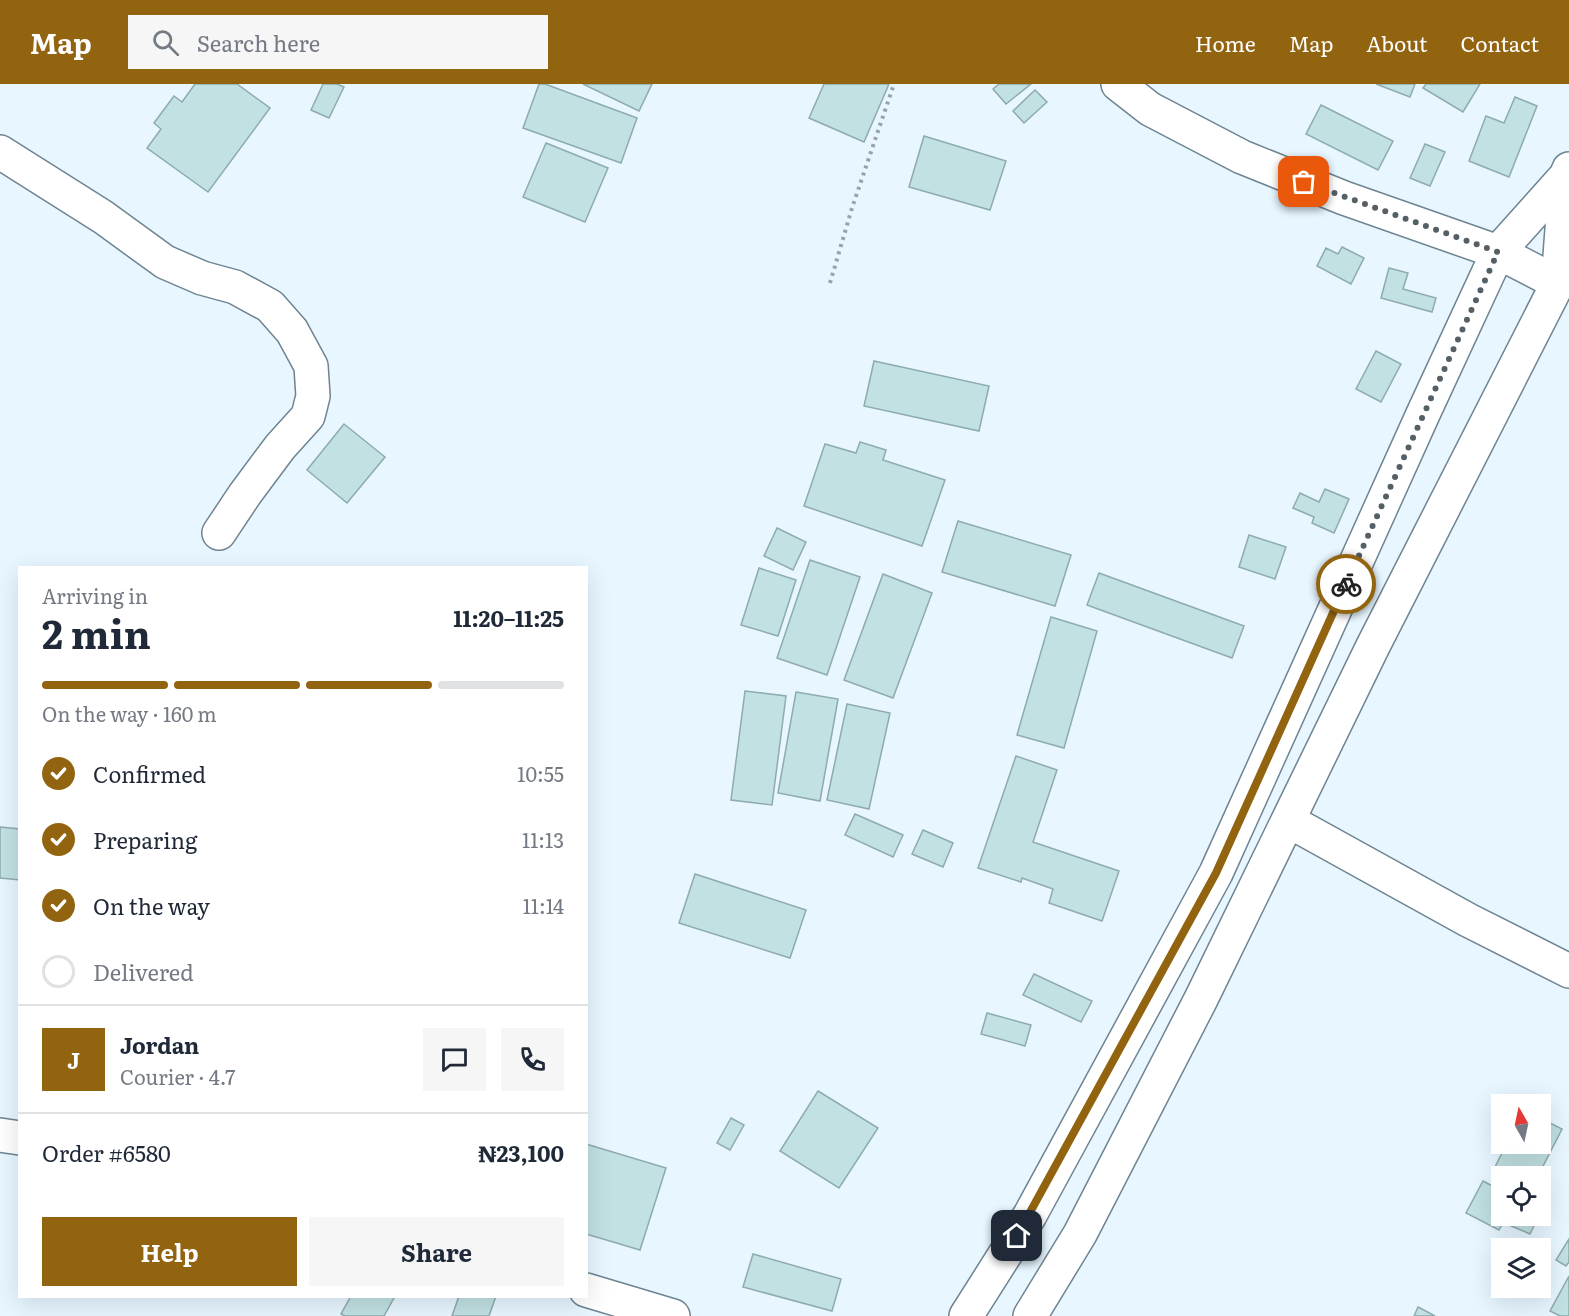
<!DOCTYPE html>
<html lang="en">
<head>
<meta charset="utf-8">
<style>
	:root { --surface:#fff; --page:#f6f6f7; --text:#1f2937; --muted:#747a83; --line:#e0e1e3; --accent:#926410 }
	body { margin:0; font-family:Literata,serif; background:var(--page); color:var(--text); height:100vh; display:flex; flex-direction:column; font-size:22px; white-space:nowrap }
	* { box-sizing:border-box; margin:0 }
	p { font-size:20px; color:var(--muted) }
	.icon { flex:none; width:33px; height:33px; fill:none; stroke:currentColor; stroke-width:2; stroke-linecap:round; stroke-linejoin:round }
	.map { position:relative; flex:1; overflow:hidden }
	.drawer { position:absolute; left:18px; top:482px; width:570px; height:732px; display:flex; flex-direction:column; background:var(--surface); border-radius:0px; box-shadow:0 6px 24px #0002 }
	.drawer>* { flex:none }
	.needle { width:39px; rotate:351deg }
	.controls { position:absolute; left:1491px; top:1010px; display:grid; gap:12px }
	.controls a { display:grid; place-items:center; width:60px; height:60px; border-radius:0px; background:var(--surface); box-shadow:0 6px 24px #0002; font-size:30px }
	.pin { position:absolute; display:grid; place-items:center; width:51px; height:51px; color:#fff; margin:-26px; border-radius:12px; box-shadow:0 3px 9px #0006 }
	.courier { position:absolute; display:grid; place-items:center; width:60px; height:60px; margin:-30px; border:4px solid #926410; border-radius:50%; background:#fff; color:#222; box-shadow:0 2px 8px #0007 }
	.headline em { font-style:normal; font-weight:700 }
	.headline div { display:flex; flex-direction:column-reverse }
	.headline { display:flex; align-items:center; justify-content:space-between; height:102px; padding:0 24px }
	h1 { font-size:39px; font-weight:700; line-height:45px }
	.bar { display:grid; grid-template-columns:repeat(4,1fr); gap:9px 6px; align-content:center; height:72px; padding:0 24px }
	.bar i { height:8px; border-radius:4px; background:var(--line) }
	.bar .on { background:var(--accent) }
	.bar p { grid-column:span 4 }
	.line { display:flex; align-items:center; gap:15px; padding:0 24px; border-top:2px solid var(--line) }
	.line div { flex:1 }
	.round { display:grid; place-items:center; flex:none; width:63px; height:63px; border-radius:0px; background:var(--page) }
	ol { padding:0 24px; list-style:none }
	li { display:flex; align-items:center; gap:18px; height:66px }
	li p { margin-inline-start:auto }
	li .icon { padding:6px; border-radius:50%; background:var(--accent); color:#fff; stroke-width:4 }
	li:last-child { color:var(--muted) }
	li i { width:33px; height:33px; border:3px solid var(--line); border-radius:50% }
	.action { display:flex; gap:12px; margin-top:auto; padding:12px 24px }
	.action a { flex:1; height:69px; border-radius:0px; background:var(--accent); color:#fff; font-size:24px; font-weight:700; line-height:69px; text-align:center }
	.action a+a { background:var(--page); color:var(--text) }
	header { display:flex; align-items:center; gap:36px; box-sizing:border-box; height:84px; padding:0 30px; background:var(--accent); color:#fff }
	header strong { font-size:28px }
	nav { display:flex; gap:33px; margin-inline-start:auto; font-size:21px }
	.search { width:420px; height:54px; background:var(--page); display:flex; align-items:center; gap:15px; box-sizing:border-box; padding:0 21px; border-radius:0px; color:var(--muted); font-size:22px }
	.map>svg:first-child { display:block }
	.building { fill:#c1e1e3; stroke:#8eabae; stroke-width:1.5 }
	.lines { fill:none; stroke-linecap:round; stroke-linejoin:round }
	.minor-casing { stroke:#6d8491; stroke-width:36 }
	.major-casing { stroke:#6d8491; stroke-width:36 }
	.path { stroke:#97a3ab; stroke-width:4; stroke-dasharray:3 4.5; stroke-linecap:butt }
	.minor { stroke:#fff; stroke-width:33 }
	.major { stroke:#fff; stroke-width:33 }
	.done { stroke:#555f66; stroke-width:6; stroke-dasharray:0 10.8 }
	.route { stroke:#926410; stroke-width:8 }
</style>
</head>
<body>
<header>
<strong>Map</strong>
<div class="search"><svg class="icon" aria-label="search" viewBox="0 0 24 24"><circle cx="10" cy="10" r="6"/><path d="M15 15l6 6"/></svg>Search here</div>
<nav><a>Home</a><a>Map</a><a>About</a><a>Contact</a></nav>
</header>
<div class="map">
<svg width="1569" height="1232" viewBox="0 0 1569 1232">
	<rect width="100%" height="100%" fill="#e7f6ff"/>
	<!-- building -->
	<g class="building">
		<path d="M195,0h42l33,24 -62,84 -61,-44 14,-19 -7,-6 20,-27 8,6z"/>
		<path d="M323,0h14l7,3 -15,31 -18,-8z"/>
		<path d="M539,0h6l92,34 -16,45 -98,-35z"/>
		<path d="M583,0h69l-13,27z"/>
		<path d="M824,0h65l-25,58 -55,-24z"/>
		<path d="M999,0h32l-25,20 -13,-15z"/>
		<path d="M1376,0h39l-5,13z"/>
		<path d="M1426,0h54l-17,28 -40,-24z"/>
		<path d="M1035,6l12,12 -23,21 -11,-12z"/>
		<path d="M1515,13l22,9 -28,71 -40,-16 17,-45 18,7z"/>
		<path d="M1321,21l72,36 -15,29 -72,-36z"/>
		<path d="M924,52l82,25 -16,49 -81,-23z"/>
		<path d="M546,59l62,25 -23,54 -62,-25z"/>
		<path d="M1425,60l20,8 -15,34 -20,-8z"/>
		<path d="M1342,163l22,11 -13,26 -34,-18 9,-18 12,6z"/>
		<path d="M1389,184l19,5 -5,16 33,9 -4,14 -51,-14z"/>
		<path d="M1376,267l25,13 -20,38 -25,-13z"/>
		<path d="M874,277l115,25 -10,45 -115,-25z"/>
		<path d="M344,340l41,33 -38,46 -40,-33z"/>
		<path d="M860,358l26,8 -3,10 62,20 -23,66 -118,-40 21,-62 31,9z"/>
		<path d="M1325,405l24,10 -15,34 -22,-10 2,-6 -21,-9 7,-15 19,9z"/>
		<path d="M958,437l113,34 -16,51 -113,-34z"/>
		<path d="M777,444l29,14 -13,28 -29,-14z"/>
		<path d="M1249,451l37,12 -11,32 -36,-12z"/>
		<path d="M810,476l50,17 -33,98 -50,-17z"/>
		<path d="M759,484l37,12 -18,56 -37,-11z"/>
		<path d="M1099,489l145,53 -12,32 -145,-53z"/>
		<path d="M883,490l49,19 -39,105 -49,-18z"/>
		<path d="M1051,533l46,14 -33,117 -47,-13z"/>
		<path d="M745,607l41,5 -14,109 -41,-5z"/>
		<path d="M796,608l42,7 -18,102 -42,-8z"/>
		<path d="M847,620l43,9 -21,96 -42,-9z"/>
		<path d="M1016,672l41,14 -24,72 86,29 -17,50 -53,-18 4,-14 -31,-11 -1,4 -43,-14z"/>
		<path d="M855,730l48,21 -10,22 -48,-22z"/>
		<path d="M0,743l20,2v51l-20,-2z"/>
		<path d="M923,746l30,13 -10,24 -31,-13z"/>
		<path d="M695,790l111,36 -16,48 -111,-35z"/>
		<path d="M1034,890l58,27 -11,21 -58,-27z"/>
		<path d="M987,929l44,12 -6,21 -44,-12z"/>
		<path d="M818,1007l60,37 -39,60 -59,-37z"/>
		<path d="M731,1034l13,7 -14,25 -13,-7z"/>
		<path d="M1540,1034l22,11 -24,47 -36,1 -10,-4 15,-30h33z"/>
		<path d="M586,1060l80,24 -26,82 -54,-16z"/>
		<path d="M1483,1097l19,10v24h5l-8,15 -33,-17z"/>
		<path d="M1514,1131h25l-9,19 -21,-9z"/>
		<path d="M1569,1155v23l-3,4 -10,-6z"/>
		<path d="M753,1170l88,25 -9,32 -89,-24z"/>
		<path d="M1569,1192v40h-9l-10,-5z"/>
		<path d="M351,1212h44l-11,20h-39l-4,-2z"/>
		<path d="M459,1212h37l-7,20h-37z"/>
		<path d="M1418,1223l17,9h-21z"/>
	</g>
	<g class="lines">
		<!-- minor casing -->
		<g class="minor-casing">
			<g id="minor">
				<path d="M0,68l103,65 62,45 37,16 33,9 35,19 22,25 19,35 2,30 -5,20 -28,31 -35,47 -26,39"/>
				<path d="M1289,737l179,99 101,51"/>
				<path d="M0,1051l20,3"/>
				<path d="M586,1206l87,26"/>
			</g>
		</g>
		<!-- major casing -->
		<g class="major-casing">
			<g id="major">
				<path d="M1118,0l32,25 92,48 102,41 154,54 60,31"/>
				<path d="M966,1232l64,-101 186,-342 207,-459 75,-162 68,-76 3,-7"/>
				<path d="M1030,1232l50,-82 121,-235 172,-353 185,-363 8,-107"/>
			</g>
		</g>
		<!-- path -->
		<path class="path" d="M830,199l22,-75 42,-124"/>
		<!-- minor -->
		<use href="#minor" class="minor"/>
		<!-- major -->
		<use href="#major" class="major"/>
	</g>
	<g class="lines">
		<!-- done -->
		<path class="done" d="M1304,98l194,70 -152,332"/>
		<!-- route -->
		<path class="route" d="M1017,1152l199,-363 130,-289"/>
	</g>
</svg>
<div class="controls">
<a><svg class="needle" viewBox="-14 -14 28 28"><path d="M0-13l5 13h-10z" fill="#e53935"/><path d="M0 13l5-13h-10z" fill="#747a83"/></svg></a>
<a><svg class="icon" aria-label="locate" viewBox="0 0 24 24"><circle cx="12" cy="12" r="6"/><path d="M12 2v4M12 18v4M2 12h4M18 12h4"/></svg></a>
<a><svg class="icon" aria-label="layers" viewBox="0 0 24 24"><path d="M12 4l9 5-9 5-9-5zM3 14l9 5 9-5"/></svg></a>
</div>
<div class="pin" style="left:1304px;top:98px;background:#ea580c"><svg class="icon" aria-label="bag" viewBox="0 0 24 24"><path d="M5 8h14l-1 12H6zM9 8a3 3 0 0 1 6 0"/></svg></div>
<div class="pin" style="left:1017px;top:1152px;background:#1f2937"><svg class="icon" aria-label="home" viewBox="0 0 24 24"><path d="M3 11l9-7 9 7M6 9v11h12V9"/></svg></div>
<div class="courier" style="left:1346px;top:500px"><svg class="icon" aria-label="bike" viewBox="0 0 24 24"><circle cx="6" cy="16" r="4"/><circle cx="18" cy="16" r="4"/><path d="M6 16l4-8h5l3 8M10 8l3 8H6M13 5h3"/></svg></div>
<section class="drawer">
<div class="headline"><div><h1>2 min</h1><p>Arriving in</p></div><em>11:20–11:25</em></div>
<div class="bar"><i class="on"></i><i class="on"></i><i class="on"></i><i></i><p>On the way · 160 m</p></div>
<ol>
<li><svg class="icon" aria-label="check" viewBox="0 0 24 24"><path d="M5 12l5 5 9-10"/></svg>Confirmed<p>10:55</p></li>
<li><svg class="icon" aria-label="check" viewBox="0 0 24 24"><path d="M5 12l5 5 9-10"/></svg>Preparing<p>11:13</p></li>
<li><svg class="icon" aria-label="check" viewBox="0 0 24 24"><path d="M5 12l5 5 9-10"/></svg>On the way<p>11:14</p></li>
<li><i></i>Delivered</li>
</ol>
<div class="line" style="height:108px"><b class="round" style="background:var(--accent);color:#fff">J</b><div><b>Jordan</b><p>Courier · 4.7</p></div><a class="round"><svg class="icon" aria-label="chat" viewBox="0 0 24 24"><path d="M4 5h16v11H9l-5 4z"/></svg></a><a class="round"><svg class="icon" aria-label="phone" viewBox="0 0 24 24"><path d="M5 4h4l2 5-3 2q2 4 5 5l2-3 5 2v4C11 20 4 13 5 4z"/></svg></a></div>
<div class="line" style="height:78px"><div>Order #6580</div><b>₦23,100</b></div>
<div class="action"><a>Help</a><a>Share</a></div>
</section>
</div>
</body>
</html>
